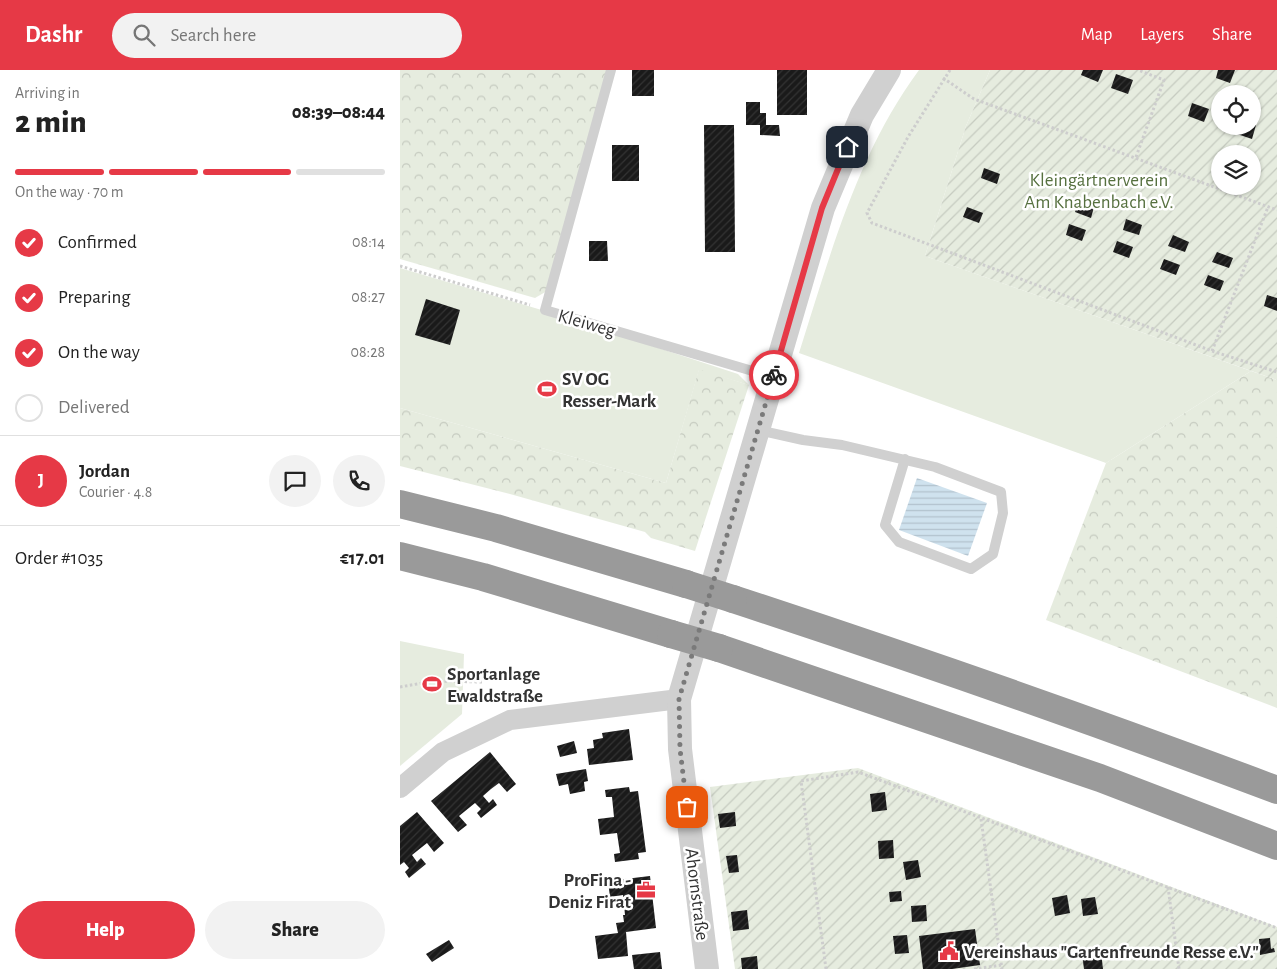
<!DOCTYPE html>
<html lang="en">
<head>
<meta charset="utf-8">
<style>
	:root { --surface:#fff; --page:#f2f2f2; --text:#222; --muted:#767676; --line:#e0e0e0; --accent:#e63946 }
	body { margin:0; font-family:"Alegreya Sans",sans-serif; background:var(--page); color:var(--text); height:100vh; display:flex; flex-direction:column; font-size:19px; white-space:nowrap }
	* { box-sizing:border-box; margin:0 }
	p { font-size:16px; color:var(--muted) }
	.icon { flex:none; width:28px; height:28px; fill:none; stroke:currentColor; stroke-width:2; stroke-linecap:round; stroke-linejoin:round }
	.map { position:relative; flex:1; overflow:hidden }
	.panel { display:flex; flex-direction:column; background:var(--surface); width:400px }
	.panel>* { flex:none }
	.fabs { position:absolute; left:811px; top:15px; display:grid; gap:10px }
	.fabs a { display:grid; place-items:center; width:50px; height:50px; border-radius:50%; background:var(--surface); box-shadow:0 1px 4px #0004; font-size:25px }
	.pin { position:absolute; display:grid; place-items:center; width:42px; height:42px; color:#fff; margin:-21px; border-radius:10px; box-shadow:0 2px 8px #0006 }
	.courier { position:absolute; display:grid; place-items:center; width:50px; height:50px; margin:-25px; border:4px solid #e63946; border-radius:50%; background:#fff; color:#222; box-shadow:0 1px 6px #0007 }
	.head em { font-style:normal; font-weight:800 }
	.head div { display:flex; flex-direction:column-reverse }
	.head { display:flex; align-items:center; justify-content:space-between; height:85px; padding:0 15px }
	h1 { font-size:32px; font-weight:800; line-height:38px }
	.bar { display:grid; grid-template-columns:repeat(4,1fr); gap:8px 5px; align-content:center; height:60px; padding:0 15px }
	.bar i { height:6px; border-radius:4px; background:var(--line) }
	.bar .on { background:var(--accent) }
	.bar p { grid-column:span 4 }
	.line { display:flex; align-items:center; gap:12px; padding:0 15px; border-top:1px solid var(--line) }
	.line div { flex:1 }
	.round { display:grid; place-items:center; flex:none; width:52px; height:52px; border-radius:26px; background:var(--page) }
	ol { padding:0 15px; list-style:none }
	li { display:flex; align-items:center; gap:15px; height:55px }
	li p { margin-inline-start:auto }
	li .icon { padding:5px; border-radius:50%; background:var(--accent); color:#fff; stroke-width:4 }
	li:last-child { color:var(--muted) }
	li i { width:28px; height:28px; border:2px solid var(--line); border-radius:50% }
	.action { display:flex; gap:10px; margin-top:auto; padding:10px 15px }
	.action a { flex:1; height:58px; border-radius:30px; background:var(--accent); color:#fff; font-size:20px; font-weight:800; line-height:58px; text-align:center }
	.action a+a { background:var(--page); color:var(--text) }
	header { display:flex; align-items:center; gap:30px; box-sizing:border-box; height:70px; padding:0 25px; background:var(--accent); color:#fff }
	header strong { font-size:24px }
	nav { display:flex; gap:28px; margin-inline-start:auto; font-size:18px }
	.search { width:350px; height:45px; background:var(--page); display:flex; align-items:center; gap:12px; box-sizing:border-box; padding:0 18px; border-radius:28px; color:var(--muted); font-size:19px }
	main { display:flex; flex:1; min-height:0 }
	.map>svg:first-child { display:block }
	.grass { fill:#e6ecdf }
	.forest { fill:url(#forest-crowns) }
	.garden { fill:url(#garden-furrows); fill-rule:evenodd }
	.water { fill:url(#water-rules) }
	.building { fill:url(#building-hatch) }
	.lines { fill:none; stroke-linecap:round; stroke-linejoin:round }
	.path { stroke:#cdcdcd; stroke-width:3; stroke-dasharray:2.5 2.5; stroke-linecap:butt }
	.service { stroke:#d0d0d0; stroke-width:10 }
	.minor { stroke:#d0d0d0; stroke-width:20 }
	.tertiary { stroke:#d0d0d0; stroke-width:24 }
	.motorway { stroke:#9a9a9a; stroke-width:28 }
	.motorway-bridge { stroke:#9a9a9a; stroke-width:28 }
	.done { stroke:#7a7a7a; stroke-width:5; stroke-dasharray:0 9 }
	.route { stroke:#e63946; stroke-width:6 }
	.labels { text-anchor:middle; stroke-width:5; stroke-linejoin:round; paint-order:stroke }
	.park-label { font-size:19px; fill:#56703f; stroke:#fff }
	.street-label { font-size:19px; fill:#333; stroke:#fff }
	.poi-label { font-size:19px; font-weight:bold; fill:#333; stroke:#fff; text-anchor:start }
</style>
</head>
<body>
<header>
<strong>Dashr</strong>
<div class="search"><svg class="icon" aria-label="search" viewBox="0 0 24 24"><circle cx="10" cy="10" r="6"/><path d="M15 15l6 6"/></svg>Search here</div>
<nav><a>Map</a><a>Layers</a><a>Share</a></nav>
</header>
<main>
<section class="panel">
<div class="head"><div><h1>2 min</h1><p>Arriving in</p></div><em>08:39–08:44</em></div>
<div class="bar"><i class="on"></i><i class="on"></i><i class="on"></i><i></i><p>On the way · 70 m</p></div>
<ol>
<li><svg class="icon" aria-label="check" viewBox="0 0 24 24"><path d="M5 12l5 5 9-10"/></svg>Confirmed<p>08:14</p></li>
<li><svg class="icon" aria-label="check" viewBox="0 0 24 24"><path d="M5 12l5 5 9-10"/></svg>Preparing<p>08:27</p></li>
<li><svg class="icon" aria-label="check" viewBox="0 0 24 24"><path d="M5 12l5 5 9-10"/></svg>On the way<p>08:28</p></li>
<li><i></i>Delivered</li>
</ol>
<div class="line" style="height:90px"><b class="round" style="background:var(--accent);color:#fff">J</b><div><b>Jordan</b><p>Courier · 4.8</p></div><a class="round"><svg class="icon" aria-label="chat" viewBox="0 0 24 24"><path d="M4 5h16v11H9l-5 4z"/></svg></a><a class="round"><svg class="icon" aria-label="phone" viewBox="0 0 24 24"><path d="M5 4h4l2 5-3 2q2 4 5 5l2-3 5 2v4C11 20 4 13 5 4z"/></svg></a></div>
<div class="line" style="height:65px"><div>Order #1035</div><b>€17.01</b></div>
<div class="action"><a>Help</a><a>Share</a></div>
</section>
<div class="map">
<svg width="877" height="899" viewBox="0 0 877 899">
	<defs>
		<pattern id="forest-crowns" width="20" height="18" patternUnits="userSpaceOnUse" patternTransform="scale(1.25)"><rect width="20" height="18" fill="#e6ecdf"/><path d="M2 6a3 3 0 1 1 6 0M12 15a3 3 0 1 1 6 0" fill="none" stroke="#c6cbc0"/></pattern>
		<pattern id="garden-furrows" width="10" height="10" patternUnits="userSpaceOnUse" patternTransform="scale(1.25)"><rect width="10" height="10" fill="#e6ecdf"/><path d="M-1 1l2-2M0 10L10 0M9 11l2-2" fill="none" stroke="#c6cbc0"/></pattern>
		<pattern id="water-rules" width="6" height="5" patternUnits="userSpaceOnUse" patternTransform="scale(1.25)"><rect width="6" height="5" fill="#cfe2ee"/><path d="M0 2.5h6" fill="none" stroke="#b2c2cd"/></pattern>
		<pattern id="building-hatch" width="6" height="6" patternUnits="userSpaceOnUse" patternTransform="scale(1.25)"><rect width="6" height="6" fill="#1a1a1a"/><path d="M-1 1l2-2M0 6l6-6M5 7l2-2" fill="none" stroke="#333"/></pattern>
	</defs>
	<rect width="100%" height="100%" fill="#fff"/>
	<!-- grass -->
	<g class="grass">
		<path d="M519,0h71l-24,56 -41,130 326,115 -145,92 -307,-110c31,-97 58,-199 120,-283z"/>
		<path d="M0,198l145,43 193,63 11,11 -50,-15 -33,113 -266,-75z"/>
		<path d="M0,571l64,13 -2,60 -62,52z"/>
	</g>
	<!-- forest -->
	<g class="forest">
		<path d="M0,0h208l-61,221 -12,7 -135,-39z"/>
		<path d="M299,299l50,16 -54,166 -44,-13 -6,-6 -135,-38 -110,-28v-58l266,75z"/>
		<path d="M851,301l26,9v328l-231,-88 60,-157z"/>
	</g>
	<!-- garden -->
	<g class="garden">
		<path d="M590,0h287v310l-352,-124 41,-130zM820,24h32v32h-32zM820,84h32v32h-32z"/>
		<path d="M458,698l419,159v42h-542l-25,-182z"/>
	</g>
	<!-- water -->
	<path class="water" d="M517,408l70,25 -19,53 -69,-26z"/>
	<!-- building -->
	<g class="building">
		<rect x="232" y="0" width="22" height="26"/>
		<rect x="377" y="0" width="30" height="45"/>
		<path d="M683,0h20l-5,12 -17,-7z"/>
		<path d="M818,0h17l-5,13 -14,-5z"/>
		<path d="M716,4l17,6 -5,14 -17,-6z"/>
		<path d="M346,32h14v11h6v12h13l1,11 -20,-1v-10h-14z"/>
		<path d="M792,33l17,6 -5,13 -16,-6z"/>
		<path d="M852,54l4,1 -4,14 -18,-6 3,-7h15z"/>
		<path d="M304,55h30l1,127h-30z"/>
		<rect x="212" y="75" width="27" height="36"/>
		<path d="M584,98l16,6 -3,10 -16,-6z"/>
		<path d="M678,132l16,5 -3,11 -16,-6z"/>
		<path d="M567,137l16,6 -4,10 -16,-6z"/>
		<path d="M726,149l16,6 -3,10 -16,-5z"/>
		<path d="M669,154l17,6 -4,11 -16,-6z"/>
		<path d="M773,165l16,7 -4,10 -17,-6z"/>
		<path d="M189,171h18l1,20h-19z"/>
		<path d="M717,171l16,6 -4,11 -16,-6z"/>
		<path d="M817,182l16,6 -4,10 -17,-6z"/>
		<path d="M764,189l16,6 -4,10 -16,-6z"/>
		<path d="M808,205l16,6 -4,10 -16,-6z"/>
		<path d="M867,225l10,3v13l-13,-5z"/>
		<path d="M26,229l34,11 -10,35 -35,-10z"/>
		<path d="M229,659l4,31 -44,5 -2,-16 7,-1 -1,-8 10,-2 -1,-5z"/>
		<path d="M174,671l3,12 -17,4 -3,-11z"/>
		<path d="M90,682l26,32 -9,8 -8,-9 -8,6 -8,7 6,7 4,-4 4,6 -16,13 -4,-5 4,-4 -6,-6 -16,13 8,9 -9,7 -27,-31z"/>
		<path d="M186,699l2,12 -4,1 1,9 -15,3 -2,-10 -9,2 -3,-12z"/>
		<path d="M229,717l1,5 8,-1 8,61 -8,1 1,6 -24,3 -1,-8 6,-1 -3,-20 -17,2 -2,-16 16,-2 -2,-20h-6l-1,-7z"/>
		<path d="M485,722l2,18 -15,2 -2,-18z"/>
		<path d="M17,742l27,31 -10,9 -7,-9 -15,12 5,7 4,-4 5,6 -17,14 -4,-6 4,-4 -5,-6 -4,3v-39z"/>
		<path d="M335,742l1,14 -16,2 -2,-14z"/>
		<path d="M493,770l1,18 -15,1 -1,-18z"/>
		<path d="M337,785l2,17 -10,1 -3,-17z"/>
		<path d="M518,790l3,17 -15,3 -3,-18z"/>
		<path d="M195,804l1,9 -16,2 -1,-9z"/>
		<path d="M250,806l6,52 -30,4 2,24 -30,3 -3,-23 23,-3 -2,-10 8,-1 -1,-7h2l-2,-20 -13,2 -2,-16z"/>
		<path d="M501,821l1,10 -12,1 -1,-10z"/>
		<path d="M667,825l3,18 -15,3 -3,-18z"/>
		<path d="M695,827l3,17 -15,2 -2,-17z"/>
		<path d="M526,835l1,16 -15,1 -1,-16z"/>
		<path d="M347,840l2,19 -16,2 -2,-19z"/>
		<path d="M575,859l5,36 -28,4h-29l-4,-33z"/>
		<path d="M507,865l2,18 -14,1 -2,-18z"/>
		<path d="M870,868l1,11 3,-1 1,4 -15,3 -1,-16z"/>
		<path d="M49,870l5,8 -22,14 -6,-8z"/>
		<path d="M260,882l2,17h-28l-2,-14z"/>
		<path d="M701,882l2,17h-19l-2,-15z"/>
		<path d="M357,886l1,13h-16l-1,-11z"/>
	</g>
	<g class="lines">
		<!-- path -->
		<g class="path">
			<path d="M550,0l-42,67 -41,76 5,10 340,128 65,21"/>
			<path d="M543,8l31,21 303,111"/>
			<path d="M736,87l28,-77 -26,-10"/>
			<path d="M0,196l130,39"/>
			<path d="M812,281l56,-144"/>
			<path d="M0,617l34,-6 49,1"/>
			<path d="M581,749l21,150"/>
			<path d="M768,817l11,82"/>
			<path d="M426,899l-25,-188 57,-9 419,156"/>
			<path d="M574,899l28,-4"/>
		</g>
		<!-- service -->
		<g class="service">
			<path d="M211,0l-66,240 228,67"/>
			<path d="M358,360l45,10 39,5 93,22 66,25 2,21 -10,41 -22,15 -72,-27 -14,-17 20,-66"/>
		</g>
		<!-- minor -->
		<path class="minor" d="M0,718l43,-36 67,-32 169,-21"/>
		<!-- tertiary -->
		<path class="tertiary" d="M307,899l-27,-220 -1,-50 144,-491 39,-93 27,-45"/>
		<!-- motorway -->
		<g class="motorway">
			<path d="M0,434l96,24 190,56"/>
			<path d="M0,486l83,21 188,57"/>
			<path d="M333,529c183,60 364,123 544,191"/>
			<path d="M319,578l381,130 177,68"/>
		</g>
		<!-- motorway-bridge -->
		<g class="motorway-bridge">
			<path d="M286,514l47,15"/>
			<path d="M271,564l48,14"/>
		</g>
	</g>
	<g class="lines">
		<!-- done -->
		<path class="done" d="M287,737l-7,-58 -1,-50 95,-324"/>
		<!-- route -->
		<path class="route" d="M374,305l48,-167 25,-61"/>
	</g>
	<!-- icons -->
	<defs>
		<g id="stadium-bare" transform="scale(1.5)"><path d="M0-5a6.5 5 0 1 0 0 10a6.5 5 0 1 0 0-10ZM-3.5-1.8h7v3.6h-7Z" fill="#e63946" stroke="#fff" stroke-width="2.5" paint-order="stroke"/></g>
		<g id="office-bare" transform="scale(1.5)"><path d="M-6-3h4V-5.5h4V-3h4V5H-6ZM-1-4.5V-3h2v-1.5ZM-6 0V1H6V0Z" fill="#e63946" stroke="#fff" stroke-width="2.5" paint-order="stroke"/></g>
		<g id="civic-bare" transform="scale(1.5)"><path d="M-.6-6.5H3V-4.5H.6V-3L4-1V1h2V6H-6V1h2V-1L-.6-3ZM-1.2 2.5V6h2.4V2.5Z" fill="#e63946" stroke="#fff" stroke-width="2.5" paint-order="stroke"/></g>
	</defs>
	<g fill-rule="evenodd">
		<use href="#stadium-bare" x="147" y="319"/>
		<use href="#stadium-bare" x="32" y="614"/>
		<use href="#office-bare" x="246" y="820"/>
		<use href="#civic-bare" x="549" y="881"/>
	</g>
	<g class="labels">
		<!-- park labels -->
		<g class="park-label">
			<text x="699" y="116">Kleingärtnerverein<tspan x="699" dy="22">Am Knabenbach e.V.</tspan></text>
		</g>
		<!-- street labels -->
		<g class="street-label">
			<text transform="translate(187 252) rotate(16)" y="7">Kleiweg</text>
			<text transform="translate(298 824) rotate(83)" y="7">Ahornstraße</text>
		</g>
		<!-- poi labels -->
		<g class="poi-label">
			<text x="162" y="315">SV OG<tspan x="162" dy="22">Resser-Mark</tspan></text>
			<text x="47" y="610">Sportanlage<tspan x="47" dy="22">Ewaldstraße</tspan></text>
			<text x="231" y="816" text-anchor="end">ProFina -<tspan x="231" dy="22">Deniz Firat</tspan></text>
			<text x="564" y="888">Vereinshaus "Gartenfreunde Resse e.V."</text>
		</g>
	</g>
</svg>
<div class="fabs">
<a><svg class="icon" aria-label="locate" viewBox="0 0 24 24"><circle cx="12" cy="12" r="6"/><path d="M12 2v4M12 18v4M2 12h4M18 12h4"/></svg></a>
<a><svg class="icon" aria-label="layers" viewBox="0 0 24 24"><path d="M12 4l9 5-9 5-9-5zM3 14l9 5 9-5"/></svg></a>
</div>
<div class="pin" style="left:287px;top:737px;background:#ea580c"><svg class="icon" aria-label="bag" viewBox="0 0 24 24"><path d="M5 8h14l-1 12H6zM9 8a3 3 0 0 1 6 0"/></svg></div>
<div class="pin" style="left:447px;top:77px;background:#1f2937"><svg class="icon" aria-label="home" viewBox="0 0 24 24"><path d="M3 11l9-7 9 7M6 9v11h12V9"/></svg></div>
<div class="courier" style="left:374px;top:305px"><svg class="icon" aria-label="bike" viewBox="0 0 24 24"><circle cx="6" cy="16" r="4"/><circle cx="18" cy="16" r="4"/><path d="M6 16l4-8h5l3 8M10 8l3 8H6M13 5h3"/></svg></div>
</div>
</main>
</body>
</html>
